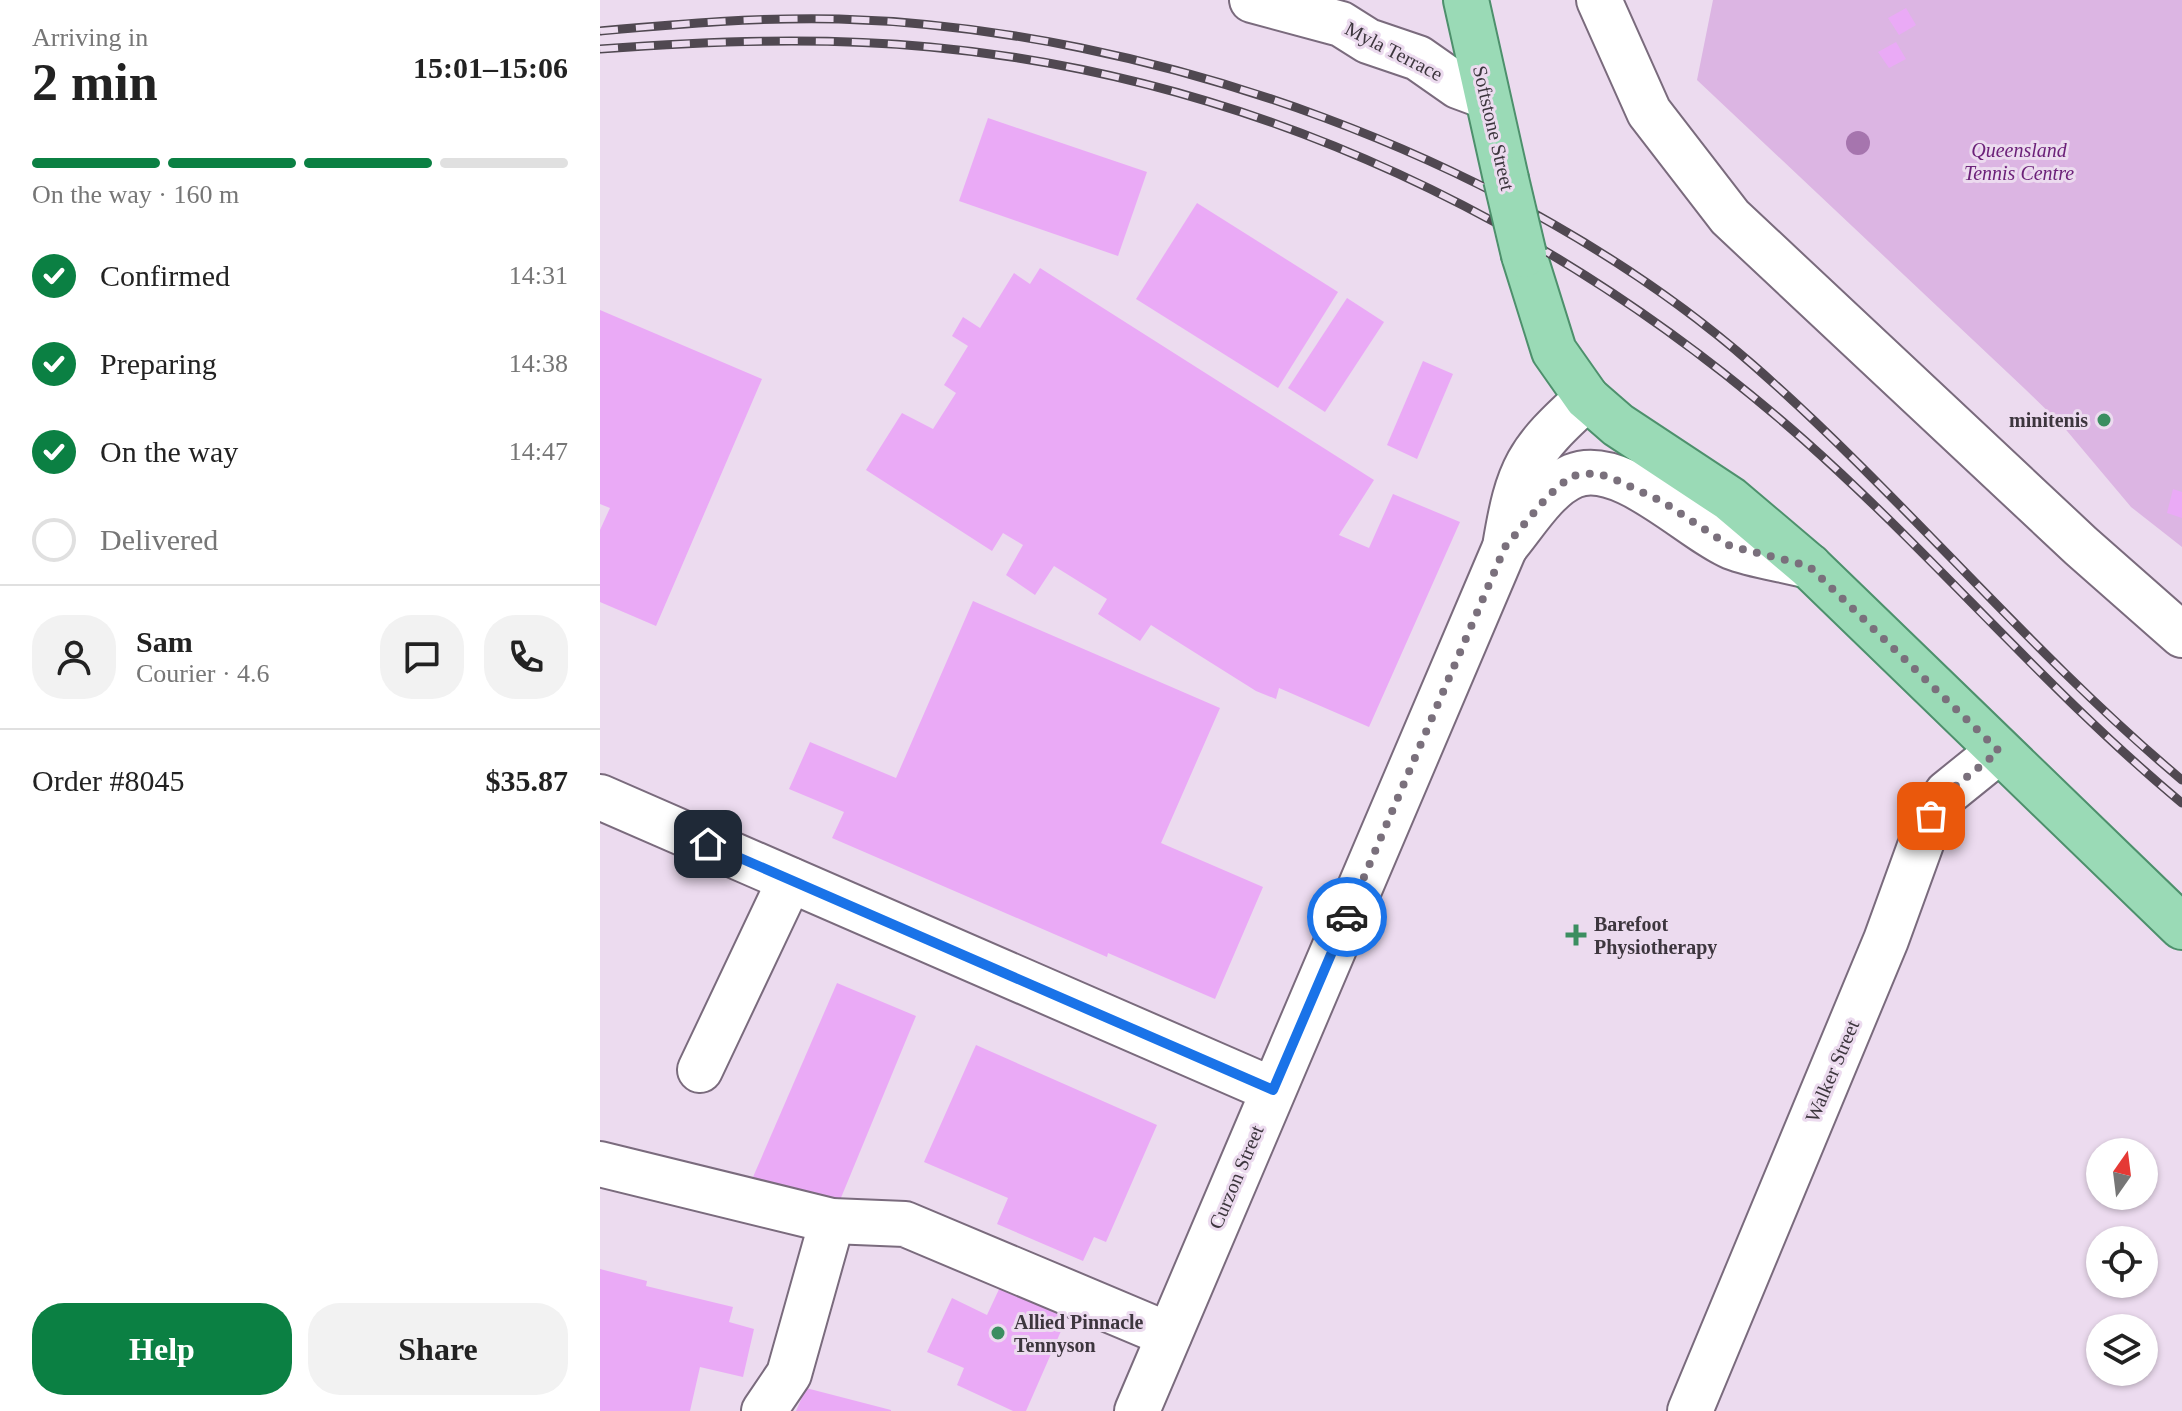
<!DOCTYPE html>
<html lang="en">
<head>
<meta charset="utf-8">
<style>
	:root { --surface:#fff; --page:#f2f2f2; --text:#222; --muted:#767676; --line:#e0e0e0; --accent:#0b8043 }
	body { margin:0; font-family:Georgia,serif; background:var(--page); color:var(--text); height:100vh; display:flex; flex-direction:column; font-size:30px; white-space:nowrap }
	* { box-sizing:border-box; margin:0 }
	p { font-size:26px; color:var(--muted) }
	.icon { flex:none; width:44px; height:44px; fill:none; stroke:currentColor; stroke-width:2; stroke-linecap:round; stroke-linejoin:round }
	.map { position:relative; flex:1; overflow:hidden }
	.side { display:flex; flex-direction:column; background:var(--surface); width:600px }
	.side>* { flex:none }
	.needle { width:52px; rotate:14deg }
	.fabs { position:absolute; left:1486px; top:1138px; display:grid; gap:16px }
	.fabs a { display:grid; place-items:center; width:72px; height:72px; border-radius:50%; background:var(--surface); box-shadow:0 2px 6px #0004; font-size:40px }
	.pin { position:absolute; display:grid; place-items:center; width:68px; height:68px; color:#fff; margin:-34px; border-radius:16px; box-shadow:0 4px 12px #0006 }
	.courier { position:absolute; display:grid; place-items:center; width:80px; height:80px; margin:-40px; border:6px solid #1a73e8; border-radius:50%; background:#fff; color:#222; box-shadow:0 2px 10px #0007 }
	.headline em { font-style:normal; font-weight:700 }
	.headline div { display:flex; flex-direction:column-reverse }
	.headline { display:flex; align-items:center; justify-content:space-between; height:136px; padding:0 32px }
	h1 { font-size:52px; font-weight:700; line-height:60px }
	.bar { display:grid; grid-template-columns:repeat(4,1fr); gap:12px 8px; align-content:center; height:96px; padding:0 32px }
	.bar i { height:10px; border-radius:6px; background:var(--line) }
	.bar .current { background:var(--accent) }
	.bar p { grid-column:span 4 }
	.line { display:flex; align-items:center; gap:20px; padding:0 32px; border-top:2px solid var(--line) }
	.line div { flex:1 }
	.round { display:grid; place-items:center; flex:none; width:84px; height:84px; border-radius:32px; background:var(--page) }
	ol { padding:0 32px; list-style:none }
	li { display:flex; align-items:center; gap:24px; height:88px }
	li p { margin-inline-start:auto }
	li .icon { padding:8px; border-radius:50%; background:var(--accent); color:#fff; stroke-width:4 }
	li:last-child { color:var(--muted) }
	li i { width:44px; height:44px; border:4px solid var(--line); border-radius:50% }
	.button { display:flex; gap:16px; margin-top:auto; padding:16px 32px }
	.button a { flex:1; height:92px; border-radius:32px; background:var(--accent); color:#fff; font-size:32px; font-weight:700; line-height:92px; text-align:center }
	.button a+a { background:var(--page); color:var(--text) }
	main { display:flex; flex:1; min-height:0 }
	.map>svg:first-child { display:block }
	.green { fill:#dcb5e3 }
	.building { fill:#eaaaf6 }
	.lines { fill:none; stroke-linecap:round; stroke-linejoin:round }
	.minor-casing { stroke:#7a6b7d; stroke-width:48 }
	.major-casing { stroke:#4d906c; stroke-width:48 }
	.minor { stroke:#fff; stroke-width:44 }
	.major { stroke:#9adab6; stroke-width:44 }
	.rail-casing { stroke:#504851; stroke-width:9 }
	.rail { stroke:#ecdbef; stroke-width:6; stroke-dasharray:18; stroke-linecap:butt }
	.major-bridge-casing { stroke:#4d906c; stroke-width:48; stroke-linecap:butt }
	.major-bridge { stroke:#9adab6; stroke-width:44 }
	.tree { fill:#a675ae }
	.done { stroke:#7a707c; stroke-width:8; stroke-dasharray:0 14.4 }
	.route { stroke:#1a73e8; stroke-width:10 }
	.poi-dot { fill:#3b8e60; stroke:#ecdbef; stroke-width:3 }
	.labels { text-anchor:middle; stroke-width:6; stroke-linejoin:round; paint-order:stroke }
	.street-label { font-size:20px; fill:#3d363e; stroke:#ecdbef }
	.park-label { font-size:20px; font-style:italic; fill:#6c2179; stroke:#ecdbef }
	.poi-label { font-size:20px; font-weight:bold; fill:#3d363e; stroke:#ecdbef; text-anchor:start }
</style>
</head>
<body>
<main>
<section class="side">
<div class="headline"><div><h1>2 min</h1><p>Arriving in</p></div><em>15:01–15:06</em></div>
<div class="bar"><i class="current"></i><i class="current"></i><i class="current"></i><i></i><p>On the way · 160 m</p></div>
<ol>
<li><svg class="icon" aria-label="check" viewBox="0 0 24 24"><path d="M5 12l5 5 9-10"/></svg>Confirmed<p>14:31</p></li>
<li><svg class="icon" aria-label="check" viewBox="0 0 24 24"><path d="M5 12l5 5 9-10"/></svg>Preparing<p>14:38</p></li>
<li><svg class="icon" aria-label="check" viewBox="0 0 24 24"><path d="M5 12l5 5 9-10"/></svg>On the way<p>14:47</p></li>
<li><i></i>Delivered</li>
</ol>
<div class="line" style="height:144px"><a class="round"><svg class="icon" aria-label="person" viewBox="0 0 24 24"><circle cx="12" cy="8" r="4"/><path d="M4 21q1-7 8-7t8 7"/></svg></a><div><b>Sam</b><p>Courier · 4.6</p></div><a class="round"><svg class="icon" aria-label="chat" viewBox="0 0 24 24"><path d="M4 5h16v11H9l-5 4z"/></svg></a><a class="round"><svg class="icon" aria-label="phone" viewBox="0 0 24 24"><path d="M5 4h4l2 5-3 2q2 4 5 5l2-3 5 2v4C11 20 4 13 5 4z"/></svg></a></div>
<div class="line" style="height:104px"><div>Order #8045</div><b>$35.87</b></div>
<div class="button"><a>Help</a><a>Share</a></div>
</section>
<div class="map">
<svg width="1582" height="1411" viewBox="0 0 1582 1411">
	<rect width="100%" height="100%" fill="#ecdbef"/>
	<!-- green -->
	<path class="green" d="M1113,0h469v547l-51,-40 -69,-82 -37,-36 -328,-309z"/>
	<!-- building -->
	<g class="building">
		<path d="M1306,8l10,17 -17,10 -11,-17z"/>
		<path d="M1296,42l10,17 -17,9 -11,-16z"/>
		<path d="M388,118l159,54 -29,84 -159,-55z"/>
		<path d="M597,203l141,89 -60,96 -142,-89z"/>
		<path d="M440,268l334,212 -35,55 30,13 24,-54 67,28 -91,205 -90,-39 -3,11 -20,-8 -105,-66 -11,16 -42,-27 9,-15 -53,-33 -19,29 -29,-20 17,-30 -20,-12 -11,18 -126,-81 36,-57 31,16 23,-36 -12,-8 24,-39 -16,-10 11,-19 17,11 34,-55 16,11z"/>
		<path d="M747,298l37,24 -59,90 -37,-24z"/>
		<path d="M0,310l162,69 -106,247 -56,-24v-72l10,-22 -10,-4z"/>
		<path d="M823,361l30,13 -36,85 -30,-14z"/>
		<path d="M1573,489l9,3v26l-15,-5z"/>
		<path d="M373,601l247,107 -59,135 102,44 -48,112 -107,-46 -1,4 -275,-119 12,-26 -55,-23 21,-47 86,36z"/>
		<path d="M237,983l79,33 -78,189 -88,-21z"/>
		<path d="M376,1045l181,80 -51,117 -12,-5 -11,24 -86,-37 11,-26 -84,-36z"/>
		<path d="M0,1269l47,12 -1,5 87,21 -4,15 25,7 -11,48 -43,-10 -10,44h-90z"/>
		<path d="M401,1285l67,30 -42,96h-13l-56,-26 7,-17 -37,-16 25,-54 35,17z"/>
		<path d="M206,1388l85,22v1h-95z"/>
	</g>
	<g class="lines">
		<!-- minor casing -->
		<g class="minor-casing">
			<g id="minor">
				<path d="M652,0l89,24 27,17 50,17 40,28 27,10"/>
				<path d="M999,0l50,112 81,105 351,329 101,89"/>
				<path d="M905,547c19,-22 40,-59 68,-71 48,-20 118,54 159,71 23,9 52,12 77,19"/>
				<path d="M0,797l673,293"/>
				<path d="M100,1070l90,-190"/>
				<path d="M0,1164l232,57 73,3 264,111"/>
				<path d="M164,1411l25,-37 43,-153"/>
				<path d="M537,1411l368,-864c13,-79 22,-95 82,-149"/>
				<path d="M1090,1411l196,-471 45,-124 16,-23 52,-42"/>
			</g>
		</g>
		<!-- major casing -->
		<g class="major-casing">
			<g id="major">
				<path d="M866,0l40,179"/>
				<path d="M924,255l30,96 33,47 31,27 112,74 79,67 373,361"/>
			</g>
		</g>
		<!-- minor -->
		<use href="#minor" class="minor"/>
		<!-- major -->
		<use href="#major" class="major"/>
		<!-- rail casing -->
		<g class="rail-casing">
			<g id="rail">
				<path d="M0,31c80,-7 159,-14 239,-12 312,9 677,139 913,345 150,131 277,288 430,416"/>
				<path d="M0,49c111,-8 220,-12 330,-2 328,30 629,177 874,393 131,116 243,251 378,363"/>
			</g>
		</g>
		<!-- rail -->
		<use href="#rail" class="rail"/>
		<!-- major-bridge casing -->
		<g class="major-bridge-casing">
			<path id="major-bridge" d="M906,179l18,76"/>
		</g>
		<!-- major-bridge -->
		<use href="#major-bridge" class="major-bridge"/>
	</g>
	<!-- trees -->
	<circle class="tree" cx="1258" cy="143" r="12"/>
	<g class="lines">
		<!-- done -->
		<path class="done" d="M747,917l158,-370 43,-51 23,-20 24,-3 17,5 51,24 67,44 79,20 190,185 -52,42 -16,23"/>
		<!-- route -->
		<path class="route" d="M108,844l565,246 74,-173"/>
	</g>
	<!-- markers -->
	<g class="poi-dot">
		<circle cx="1504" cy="420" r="8"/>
		<path d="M972 923h8v8h8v8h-8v8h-8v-8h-8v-8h8z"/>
		<circle cx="398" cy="1333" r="8"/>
	</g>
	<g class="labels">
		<!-- street labels -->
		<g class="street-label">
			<text transform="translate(794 51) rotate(27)" y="7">Myla Terrace</text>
			<text transform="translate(894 128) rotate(77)" y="7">Softstone Street</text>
			<text transform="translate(1232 1071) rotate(-67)" y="7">Walker Street</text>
			<text transform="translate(636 1177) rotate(-67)" y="7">Curzon Street</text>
		</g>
		<!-- park labels -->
		<g class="park-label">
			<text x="1419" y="157">Queensland<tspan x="1419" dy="23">Tennis Centre</tspan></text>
		</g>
		<!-- poi labels -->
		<g class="poi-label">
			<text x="1488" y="427" text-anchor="end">minitenis</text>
			<text x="994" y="931">Barefoot<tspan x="994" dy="23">Physiotherapy</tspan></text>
			<text x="414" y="1329">Allied Pinnacle<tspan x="414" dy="23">Tennyson</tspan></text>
		</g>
	</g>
</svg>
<div class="fabs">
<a><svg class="needle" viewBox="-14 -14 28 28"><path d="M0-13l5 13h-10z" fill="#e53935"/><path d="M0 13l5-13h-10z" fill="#767676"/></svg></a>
<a><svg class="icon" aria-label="locate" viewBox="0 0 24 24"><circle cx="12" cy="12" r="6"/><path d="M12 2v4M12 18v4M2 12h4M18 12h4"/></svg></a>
<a><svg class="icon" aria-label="layers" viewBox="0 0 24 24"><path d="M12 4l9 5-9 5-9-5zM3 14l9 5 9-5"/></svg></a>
</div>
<div class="pin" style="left:1331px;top:816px;background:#ea580c"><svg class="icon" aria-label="bag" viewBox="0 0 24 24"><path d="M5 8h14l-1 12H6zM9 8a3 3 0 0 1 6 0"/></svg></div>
<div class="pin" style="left:108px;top:844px;background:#1f2937"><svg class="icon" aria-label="home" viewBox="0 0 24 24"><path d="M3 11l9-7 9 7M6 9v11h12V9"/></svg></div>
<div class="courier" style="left:747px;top:917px"><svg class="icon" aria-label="car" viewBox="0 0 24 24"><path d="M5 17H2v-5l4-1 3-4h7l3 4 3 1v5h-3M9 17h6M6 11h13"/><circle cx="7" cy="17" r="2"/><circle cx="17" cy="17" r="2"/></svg></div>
</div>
</main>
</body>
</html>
